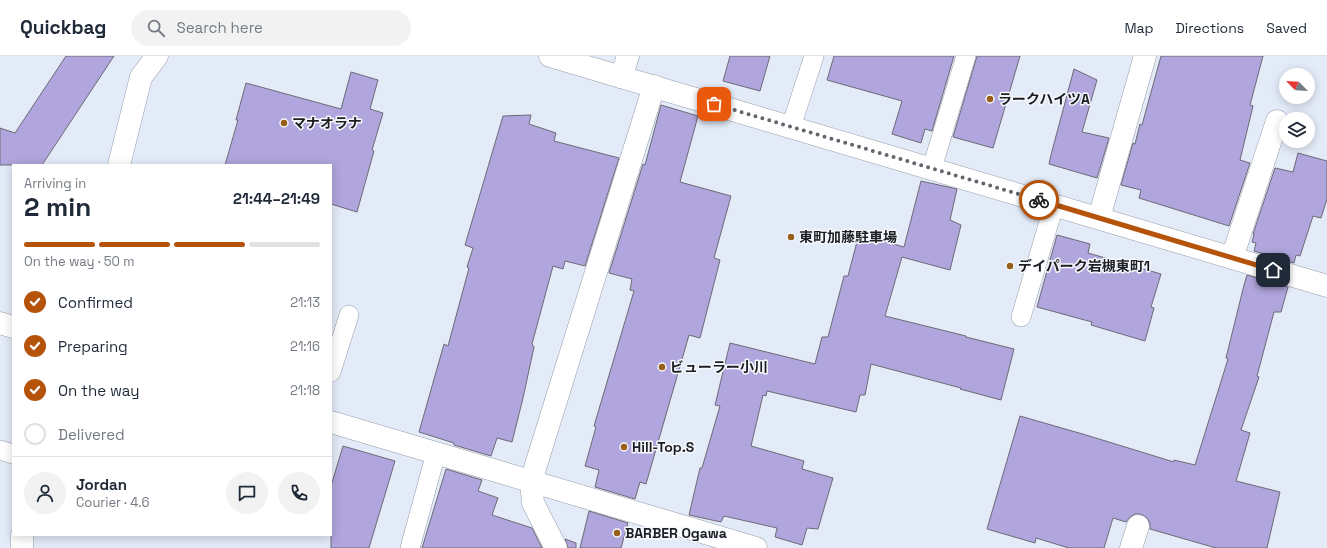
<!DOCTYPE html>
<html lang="en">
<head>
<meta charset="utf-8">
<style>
	:root { --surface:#fff; --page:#f2f2f3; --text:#1f2937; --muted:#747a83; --line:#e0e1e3; --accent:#b45309 }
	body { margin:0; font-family:"Space Grotesk","Noto Sans JP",sans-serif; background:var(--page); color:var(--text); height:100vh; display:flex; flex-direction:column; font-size:15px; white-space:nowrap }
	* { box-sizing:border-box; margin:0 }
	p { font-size:13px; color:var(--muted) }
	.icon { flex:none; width:22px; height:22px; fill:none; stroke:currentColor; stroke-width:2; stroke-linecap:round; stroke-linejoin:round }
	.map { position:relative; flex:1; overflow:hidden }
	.side { position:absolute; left:12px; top:108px; width:320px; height:372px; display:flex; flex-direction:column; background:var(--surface); border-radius:0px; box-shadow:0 2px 10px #0003 }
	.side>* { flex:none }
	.needle { width:26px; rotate:294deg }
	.buttons { position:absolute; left:1279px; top:12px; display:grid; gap:8px }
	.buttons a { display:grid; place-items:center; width:36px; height:36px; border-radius:50%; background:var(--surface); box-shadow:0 2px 10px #0003; font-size:20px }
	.pin { position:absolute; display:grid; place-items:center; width:34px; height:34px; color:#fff; margin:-17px; border-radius:8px; box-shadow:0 2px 6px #0006 }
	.courier { position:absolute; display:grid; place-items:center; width:40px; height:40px; margin:-20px; border:3px solid #b45309; border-radius:50%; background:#fff; color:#222; box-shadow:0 1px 5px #0007 }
	.summary em { font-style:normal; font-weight:800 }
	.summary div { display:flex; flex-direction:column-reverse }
	.summary { display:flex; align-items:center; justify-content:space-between; height:68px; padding:0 12px }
	h1 { font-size:26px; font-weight:800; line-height:30px }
	.bar { display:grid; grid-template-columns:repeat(4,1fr); gap:6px 4px; align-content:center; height:48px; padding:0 12px }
	.bar i { height:5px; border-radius:3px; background:var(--line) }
	.bar .selected { background:var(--accent) }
	.bar p { grid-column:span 4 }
	.line { display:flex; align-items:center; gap:10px; padding:0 12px; border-top:1px solid var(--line) }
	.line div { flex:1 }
	.round { display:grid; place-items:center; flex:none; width:42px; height:42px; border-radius:21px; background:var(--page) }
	ol { padding:0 12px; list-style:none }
	li { display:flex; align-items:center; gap:12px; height:44px }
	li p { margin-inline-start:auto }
	li .icon { padding:4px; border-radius:50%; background:var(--accent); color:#fff; stroke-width:4 }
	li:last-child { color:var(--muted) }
	li i { width:22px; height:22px; border:2px solid var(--line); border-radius:50% }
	header { display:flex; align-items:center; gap:24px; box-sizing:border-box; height:56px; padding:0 20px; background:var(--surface); border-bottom:1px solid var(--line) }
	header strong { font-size:19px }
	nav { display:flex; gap:22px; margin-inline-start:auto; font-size:14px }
	.search { width:280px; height:36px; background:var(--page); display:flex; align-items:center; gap:10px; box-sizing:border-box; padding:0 14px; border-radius:22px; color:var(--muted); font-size:15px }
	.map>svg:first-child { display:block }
	.building { fill:#b0a5dc; stroke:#6c6a76 }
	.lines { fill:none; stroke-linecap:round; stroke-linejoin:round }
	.service-casing { stroke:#969da9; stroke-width:20 }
	.minor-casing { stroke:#969da9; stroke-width:23 }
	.service { stroke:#fff; stroke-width:19 }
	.minor { stroke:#fff; stroke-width:22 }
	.done { stroke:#62666e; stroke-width:4; stroke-dasharray:0 7.2 }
	.route { stroke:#b45309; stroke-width:5 }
	.poi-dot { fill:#975f19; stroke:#f5f8fd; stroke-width:1.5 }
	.labels { text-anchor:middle; stroke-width:3; stroke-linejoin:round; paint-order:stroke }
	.poi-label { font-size:14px; font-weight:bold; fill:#1c1e23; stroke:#f5f8fd; text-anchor:start }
</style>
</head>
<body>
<header>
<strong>Quickbag</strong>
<div class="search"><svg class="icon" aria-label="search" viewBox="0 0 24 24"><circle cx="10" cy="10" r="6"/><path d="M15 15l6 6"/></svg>Search here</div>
<nav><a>Map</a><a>Directions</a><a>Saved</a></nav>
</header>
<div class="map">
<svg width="1327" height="492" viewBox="0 0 1327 492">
	<rect width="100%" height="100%" fill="#e3ebf8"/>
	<!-- building -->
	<g class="building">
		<path d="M66,0h48l-72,109h-42v-37l15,5z"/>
		<path d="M730,0h40l-10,35 -37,-10z"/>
		<path d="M834,0h120l-22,75 -7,-2 -4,14 -29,-9 10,-33 -75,-21z"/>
		<path d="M977,0h43l-27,92 -40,-11z"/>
		<path d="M1161,0h102l-13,49 3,1 -13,54 10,3 -21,63 -90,-28 2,-8 -20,-5 12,-42 2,1 5,-20 2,1z"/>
		<path d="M1074,13l23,11 -15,52 27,6 -12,40 -48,-14 3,-13z"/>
		<path d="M351,16l27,8 -8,29 13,4 -11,37 2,1 -17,61 -26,-8v-39h-106l13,-45h-2l10,-37 95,26z"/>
		<path d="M661,49l37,11 -18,66 51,14 -17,62 6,2 -20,78 -11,-3 -43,149 -6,-2 -5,17 -40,-12 4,-17 -14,-4 11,-39 -2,-1 40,-135 -4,-1 2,-11 -23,-6 34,-109 2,1z"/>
		<path d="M531,59l-2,9 27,9 -2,8 65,17 -34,108 -20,-5 -2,8 -10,-3 -21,78 2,3 -11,51 -11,44 -15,-4 -6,18 -37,-11v-2l-35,-11 25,-88 4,2 21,-78 -2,-1 6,-19 -8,-3 38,-129z"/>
		<path d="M1298,97l29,8v38l-6,19 -8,-2 -13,40 -4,-1 -2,8 -40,-12 2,-8 -4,-1 2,-8h-1l22,-66 18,4z"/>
		<path d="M921,125l36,8 -7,31 11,5 -11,45 -48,-13 -17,59 81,20v1l48,12 -13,51 -41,-11 1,-1 -90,-24 -6,31h-5l-4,17 -89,-21 -1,5 -3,-1 -12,51 53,15 -2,8 31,9 -15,51 -11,-1 -5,17 -27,-8 2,-9 -53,-12 -3,6 -32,-7 11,-47h2l18,-62 -5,-1 15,-62 85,21 7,-27h6l16,-61h4l11,-42 45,13z"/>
		<path d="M1057,179l33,9 -2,9 73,21 -10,33 3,1 -9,33 -54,-16 1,-3 -55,-15z"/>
		<path d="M1247,219l41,12 -7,25h-7l-17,64 2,1 -18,53 9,3 -14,48 44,11 -13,56h-51l-66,-19v-6l-3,-5 -6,-4h-6l-5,3 -4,5 -13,-4 -9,30h-35l-33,-10 -1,5 -48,-14 33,-113 66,19 88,27v-2l21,5 33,-106 -2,-1 18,-73z"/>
		<path d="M343,390l52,15 -26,87h-38v-62z"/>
		<path d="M446,413l36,11 -4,11 20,7 -6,17 40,13 10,20h-120z"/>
		<path d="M589,455l39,12 -7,25h-41z"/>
		<path d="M565,483l11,4v5h-8z"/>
	</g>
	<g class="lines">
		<!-- service casing -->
		<g class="service-casing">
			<g id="service">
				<path d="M791,71l23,-71"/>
				<path d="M932,112l34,-112"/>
				<path d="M1021,261l33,-112"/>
				<path d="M331,316l18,-57"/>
				<path d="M0,394l13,4"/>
				<path d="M410,492l26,-95"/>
			</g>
		</g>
		<!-- minor casing -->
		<g class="minor-casing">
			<g id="minor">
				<path d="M550,0l777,230"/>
				<path d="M621,21l7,-21"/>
				<path d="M119,109l22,-88 16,-21"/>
				<path d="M1099,162l46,-162"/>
				<path d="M1232,202l45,-137"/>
				<path d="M0,267l13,4"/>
				<path d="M331,366l425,126"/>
				<path d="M22,492v-13"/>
				<path d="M556,492l-23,-45 -2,-22 123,-395"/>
				<path d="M1131,492l7,-22"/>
			</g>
		</g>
		<!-- service -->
		<use href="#service" class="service"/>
		<!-- minor -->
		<use href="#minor" class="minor"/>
	</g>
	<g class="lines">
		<!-- done -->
		<path class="done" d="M714,48l325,96"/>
		<!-- route -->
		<path class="route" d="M1039,144l234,70"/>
	</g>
	<!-- markers -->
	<g class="poi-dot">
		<circle cx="990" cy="43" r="4"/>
		<circle cx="284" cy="67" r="4"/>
		<circle cx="791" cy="181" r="4"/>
		<circle cx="1010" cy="210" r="4"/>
		<circle cx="662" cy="311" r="4"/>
		<circle cx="624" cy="391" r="4"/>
		<circle cx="617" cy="477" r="4"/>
	</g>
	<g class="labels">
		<!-- poi labels -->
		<g class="poi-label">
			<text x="998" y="48">ラークハイツA</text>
			<text x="292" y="72">マナオラナ</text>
			<text x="799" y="186">東町加藤駐車場</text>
			<text x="1018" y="215">デイパーク岩槻東町1</text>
			<text x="670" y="316">ビューラー小川</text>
			<text x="632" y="396">Hill-Top.S</text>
			<text x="625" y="482">BARBER Ogawa</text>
		</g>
	</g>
</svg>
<div class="buttons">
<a><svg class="needle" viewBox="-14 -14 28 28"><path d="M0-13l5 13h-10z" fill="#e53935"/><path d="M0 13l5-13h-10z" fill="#747a83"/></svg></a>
<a><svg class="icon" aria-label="layers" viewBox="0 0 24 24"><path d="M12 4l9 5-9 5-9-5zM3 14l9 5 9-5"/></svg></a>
</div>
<div class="pin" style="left:714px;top:48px;background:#ea580c"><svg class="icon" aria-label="bag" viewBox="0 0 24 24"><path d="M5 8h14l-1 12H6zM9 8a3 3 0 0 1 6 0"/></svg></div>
<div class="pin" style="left:1273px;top:214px;background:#1f2937"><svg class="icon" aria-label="home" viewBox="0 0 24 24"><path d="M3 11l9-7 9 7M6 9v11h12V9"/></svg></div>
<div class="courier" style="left:1039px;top:144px"><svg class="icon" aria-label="bike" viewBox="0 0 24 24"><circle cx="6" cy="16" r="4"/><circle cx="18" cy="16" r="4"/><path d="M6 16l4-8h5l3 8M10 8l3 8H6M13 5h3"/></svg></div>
<section class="side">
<div class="summary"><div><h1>2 min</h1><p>Arriving in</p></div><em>21:44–21:49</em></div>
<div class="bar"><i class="selected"></i><i class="selected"></i><i class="selected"></i><i></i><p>On the way · 50 m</p></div>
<ol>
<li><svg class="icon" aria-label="check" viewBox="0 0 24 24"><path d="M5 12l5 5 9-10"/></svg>Confirmed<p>21:13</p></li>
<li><svg class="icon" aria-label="check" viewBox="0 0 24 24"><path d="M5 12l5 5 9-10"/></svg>Preparing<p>21:16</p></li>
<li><svg class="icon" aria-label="check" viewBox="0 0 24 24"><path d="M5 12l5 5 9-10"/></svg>On the way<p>21:18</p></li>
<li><i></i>Delivered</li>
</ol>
<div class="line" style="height:72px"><a class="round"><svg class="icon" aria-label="person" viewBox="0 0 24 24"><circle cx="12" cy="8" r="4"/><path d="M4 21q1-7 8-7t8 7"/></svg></a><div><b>Jordan</b><p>Courier · 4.6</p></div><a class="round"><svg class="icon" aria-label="chat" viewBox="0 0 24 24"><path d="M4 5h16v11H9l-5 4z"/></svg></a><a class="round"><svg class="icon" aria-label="phone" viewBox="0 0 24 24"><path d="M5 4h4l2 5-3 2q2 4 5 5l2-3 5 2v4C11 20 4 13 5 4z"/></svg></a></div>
</section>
</div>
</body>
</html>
